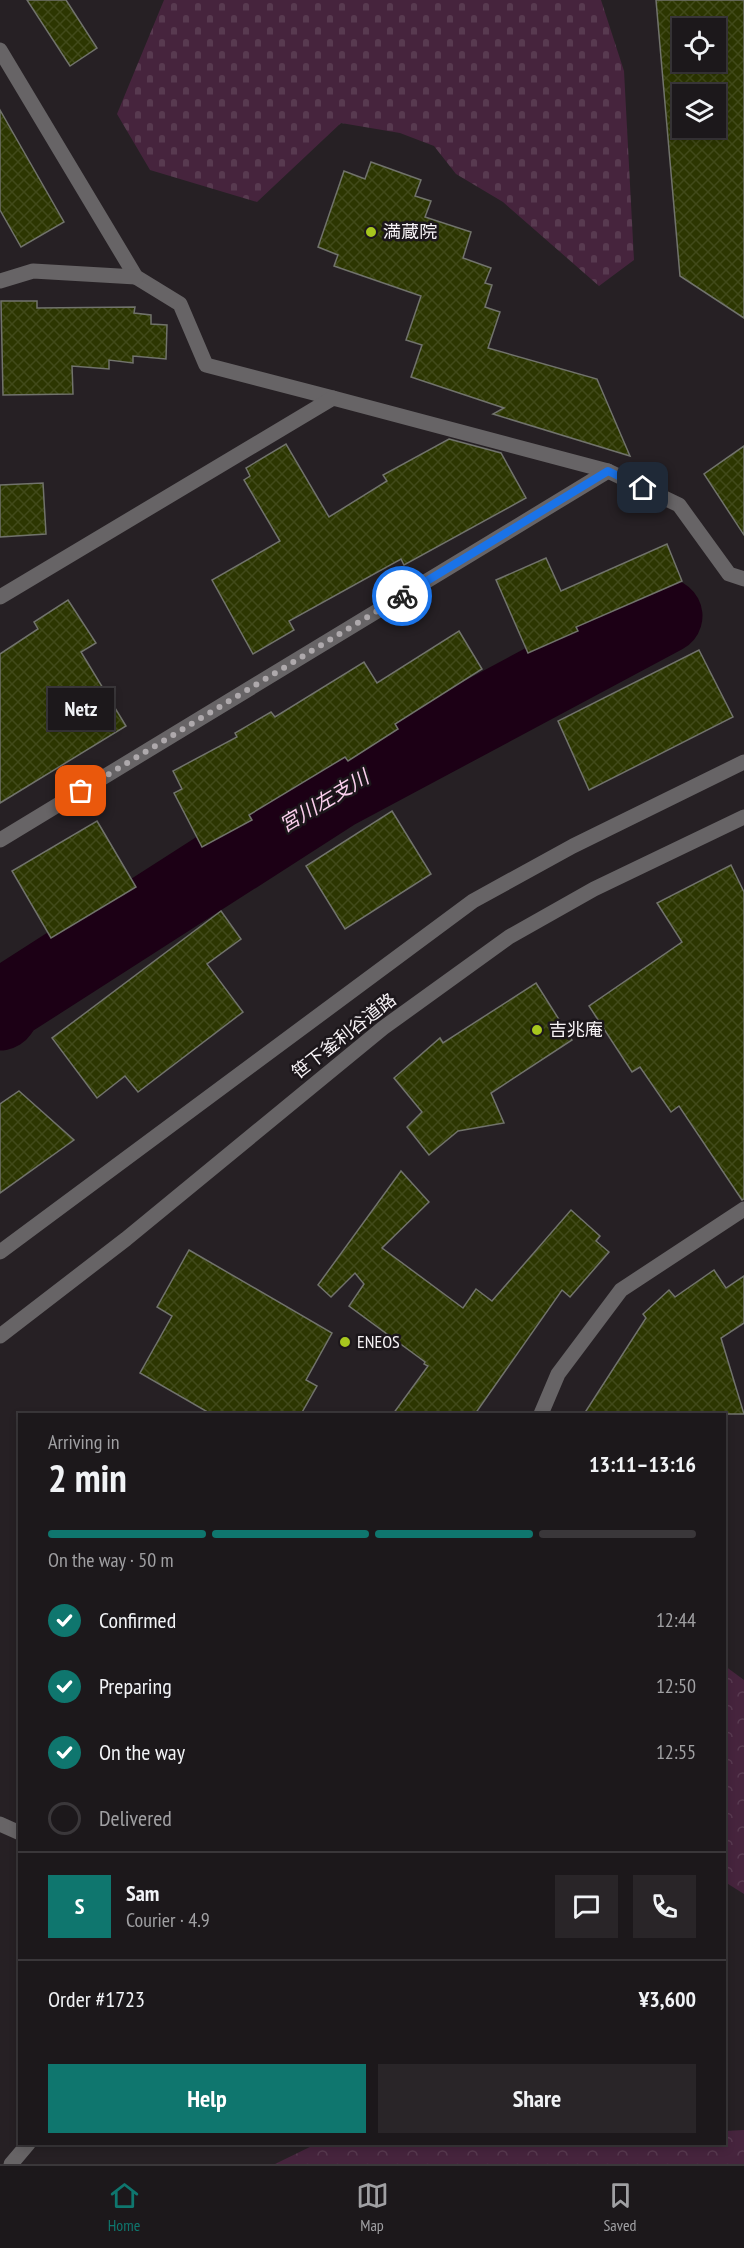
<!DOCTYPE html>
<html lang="en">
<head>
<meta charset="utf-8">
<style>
	:root { --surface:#1c181b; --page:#292528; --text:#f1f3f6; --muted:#a0a0a3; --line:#3a373a; --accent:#0f766e }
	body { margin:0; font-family:"PT Sans Narrow","Noto Sans JP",sans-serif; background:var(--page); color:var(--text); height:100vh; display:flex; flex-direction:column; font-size:22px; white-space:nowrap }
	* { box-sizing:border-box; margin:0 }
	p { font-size:20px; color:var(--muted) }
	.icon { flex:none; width:33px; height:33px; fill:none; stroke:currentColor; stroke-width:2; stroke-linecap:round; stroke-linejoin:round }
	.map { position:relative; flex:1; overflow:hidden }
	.panel { position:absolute; left:18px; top:1413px; width:708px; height:732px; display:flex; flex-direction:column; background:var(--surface); border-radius:0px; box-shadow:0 3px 9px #0003,0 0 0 2px var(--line) }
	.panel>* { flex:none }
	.controls { position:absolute; left:672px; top:18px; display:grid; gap:12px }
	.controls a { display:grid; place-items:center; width:54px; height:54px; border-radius:0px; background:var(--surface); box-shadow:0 3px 9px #0003,0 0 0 2px var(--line); font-size:30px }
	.pin { position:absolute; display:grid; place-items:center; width:51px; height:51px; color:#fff; margin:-26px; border-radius:12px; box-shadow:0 3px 9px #0006 }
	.courier { position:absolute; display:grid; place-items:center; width:60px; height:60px; margin:-30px; border:4px solid #1a73e8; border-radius:50%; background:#fff; color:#222; box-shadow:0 2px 8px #0007 }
	.bubble { position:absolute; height:42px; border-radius:0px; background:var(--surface); box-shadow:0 3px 9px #0003,0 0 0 2px var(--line); font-size:20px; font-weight:700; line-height:42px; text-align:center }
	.head em { font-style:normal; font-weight:700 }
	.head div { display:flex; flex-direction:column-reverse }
	.head { display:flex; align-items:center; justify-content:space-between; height:102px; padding:0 30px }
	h1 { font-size:39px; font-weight:700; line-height:45px }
	.bar { display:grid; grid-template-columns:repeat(4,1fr); gap:9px 6px; align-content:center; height:72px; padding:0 30px }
	.bar i { height:8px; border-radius:4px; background:var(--line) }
	.bar .selected { background:var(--accent) }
	.bar p { grid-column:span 4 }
	.line { display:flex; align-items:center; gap:15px; padding:0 30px; border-top:2px solid var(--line) }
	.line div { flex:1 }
	.round { display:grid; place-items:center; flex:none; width:63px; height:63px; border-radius:0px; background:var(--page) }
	ol { padding:0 30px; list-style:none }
	li { display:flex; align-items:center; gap:18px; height:66px }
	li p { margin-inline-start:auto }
	li .icon { padding:6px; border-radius:50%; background:var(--accent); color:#fff; stroke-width:4 }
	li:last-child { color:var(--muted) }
	li i { width:33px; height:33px; border:3px solid var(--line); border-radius:50% }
	.action { display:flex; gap:12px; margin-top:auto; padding:12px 30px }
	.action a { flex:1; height:69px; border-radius:0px; background:var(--accent); color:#fff; font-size:24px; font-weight:700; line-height:69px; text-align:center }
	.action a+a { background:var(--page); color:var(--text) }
	.dock { display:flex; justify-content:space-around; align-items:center; height:84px; border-top:2px solid var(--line); background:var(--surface); font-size:16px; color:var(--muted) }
	.dock a { display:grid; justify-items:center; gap:3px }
	.dock .selected { color:var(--accent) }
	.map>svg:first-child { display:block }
	.forest { fill:url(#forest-crowns) }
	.cemetery { fill:url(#cemetery-stones) }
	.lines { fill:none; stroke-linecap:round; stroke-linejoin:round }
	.river { stroke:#1c0015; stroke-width:75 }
	.building { fill:url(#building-cross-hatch); stroke:#71736c; stroke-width:1.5; fill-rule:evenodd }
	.minor { stroke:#676466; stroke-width:15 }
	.tertiary { stroke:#676466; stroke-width:15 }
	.done { stroke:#aea9ac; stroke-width:6; stroke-dasharray:0 10.8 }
	.route { stroke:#1a73e8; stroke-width:8 }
	.poi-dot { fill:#a7c71e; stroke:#1c171b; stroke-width:2 }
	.labels { text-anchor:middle; stroke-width:5; stroke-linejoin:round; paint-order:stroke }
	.poi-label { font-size:18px; fill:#f7f3f6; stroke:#1c171b; text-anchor:start }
	.street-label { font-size:18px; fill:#f7f3f6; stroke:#1c171b }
	.water-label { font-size:20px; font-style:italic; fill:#fcd0ee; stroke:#1c171b }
</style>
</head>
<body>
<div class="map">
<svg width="744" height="2164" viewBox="0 0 744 2164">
	<defs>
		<pattern id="forest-crowns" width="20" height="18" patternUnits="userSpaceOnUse" patternTransform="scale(1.5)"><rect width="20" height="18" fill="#46243d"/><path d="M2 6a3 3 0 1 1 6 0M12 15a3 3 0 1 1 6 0" fill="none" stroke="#583a50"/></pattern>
		<pattern id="cemetery-stones" width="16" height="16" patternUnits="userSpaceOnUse" patternTransform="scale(1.5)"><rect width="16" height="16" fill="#46243d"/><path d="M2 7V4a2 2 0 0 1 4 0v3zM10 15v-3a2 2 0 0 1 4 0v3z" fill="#583a50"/></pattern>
		<pattern id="building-cross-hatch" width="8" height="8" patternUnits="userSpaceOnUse" patternTransform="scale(1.5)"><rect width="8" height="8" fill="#2c3601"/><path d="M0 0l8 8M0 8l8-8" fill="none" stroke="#414a1a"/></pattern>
	</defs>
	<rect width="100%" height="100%" fill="#262024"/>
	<!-- forest -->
	<g class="forest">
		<path d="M725,1666l19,14v214l-19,-12z"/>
		<path d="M744,2130v34h-469l41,-20h408l1,-13z"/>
	</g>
	<!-- cemetery -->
	<path class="cemetery" d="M164,0h437l23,71 10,189 -35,26 -96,-84 -47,-28 -22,-28 -34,-13 -59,-10 -84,79 -107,-32 -33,-56z"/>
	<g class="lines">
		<!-- river -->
		<path class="river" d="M0,1013l7,-10 329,-211 329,-176"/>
	</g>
	<!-- building -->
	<g class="building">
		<path d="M27,0h39l31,48 -27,18z"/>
		<path d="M656,0h88v318l-64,-42zM682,28h34v34h-34zM682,94h34v34h-34z"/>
		<path d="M0,110l64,112 -43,25 -21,-37z"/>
		<path d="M371,162l50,18 -6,16 16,5 -6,16 46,15 -8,26 28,10 -6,15 7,2 -7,22 15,5 -12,36 109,31 33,77 -137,-42 11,-6 -93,-31 11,-32 -16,-5 15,-44 -87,-30 4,-11 -20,-8 26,-76 21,8z"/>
		<path d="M1,301h36v7l98,-1 -1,6 17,2v9l16,1 -1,34 -33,-3v7l-24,-3v9l-37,-3 1,28 -70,1z"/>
		<path d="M449,439l52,14 25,45 -122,67 -3,-6 -112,62 5,9 -41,24 -41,-74 68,-39 -36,-61 6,-4 -4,-8 40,-24 43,73 58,-36 -4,-6z"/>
		<path d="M744,446v89l-40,-61z"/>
		<path d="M43,483l3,51 -46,3v-52z"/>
		<path d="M667,544l15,37 -106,46 2,4 -50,22 -32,-73 50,-22 15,33z"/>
		<path d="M68,600l28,43 -15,9 45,74 -126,77v-149l38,-25 -4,-7z"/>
		<path d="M459,631l23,38 -87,55 3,5 -50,32 -3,-4 -96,58 3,5 -50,27 -28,-54 8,-4 -9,-18 64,-34 -2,-4 36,-21 4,5 89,-55 13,21z"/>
		<path d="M699,650l34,67 -144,73 -31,-69z"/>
		<path d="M392,811l39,63 -86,55 -39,-63z"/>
		<path d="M97,821l39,66 -85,51 -39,-67z"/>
		<path d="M731,865l13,27v307l-2,1 -63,-94 -8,6 -31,-45 -8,5 -43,-66 93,-64 -25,-39z"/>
		<path d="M221,911l20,28 -34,25 36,48 -105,80 -13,-16 -28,22 -45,-60z"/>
		<path d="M536,983l36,57 -81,53 13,30 -46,8 -29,24 -22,-28 15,-15 -28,-34 46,-40 3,5z"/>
		<path d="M19,1091l55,49 -74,53v-89z"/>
		<path d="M401,1171l28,31 -47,46 81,60 13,-19 16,12 79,-91 29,26 -4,5 13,11 -39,45 -8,-7 -87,124h-82l35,-48 -4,-2 1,-2 -76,-56 15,-22 -9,-11 -24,24 -13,-12z"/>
		<path d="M189,1250l143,83 -26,47 11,6 -16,28h-90l-71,-41 32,-57 -15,-9z"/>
		<path d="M714,1270l12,18 18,-12v47l-23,15 23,76h-160l62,-96 -3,-4 26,-24 6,7z"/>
	</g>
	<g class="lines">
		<!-- minor -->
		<g class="minor">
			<path d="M0,50l136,227 44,27 26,61 127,33"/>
			<path d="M0,281l33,-10 103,6"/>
			<path d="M0,597l333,-199 275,73 71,34 50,69 15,5"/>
			<path d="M0,840l608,-369"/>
			<path d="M541,1414l17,-40 63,-84 123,-81"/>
			<path d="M0,1824l20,9"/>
			<path d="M11,2164l17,-20"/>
		</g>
		<!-- tertiary -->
		<g class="tertiary">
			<path d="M0,1252l473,-351 100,-55 171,-84"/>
			<path d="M0,1336l126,-97 257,-211 126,-91 85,-48 150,-72"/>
		</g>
	</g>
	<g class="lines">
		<!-- done -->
		<path class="done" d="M81,791l321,-195"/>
		<!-- route -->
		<path class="route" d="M402,596l206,-125 35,17"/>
	</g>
	<!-- markers -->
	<g class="poi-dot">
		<circle cx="371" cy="232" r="6"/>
		<circle cx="537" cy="1030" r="6"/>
		<circle cx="345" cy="1342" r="6"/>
	</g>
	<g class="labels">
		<!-- poi labels -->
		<g class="poi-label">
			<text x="383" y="238">満蔵院</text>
			<text x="549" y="1036">吉兆庵</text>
			<text x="357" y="1348">ENEOS</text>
		</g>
		<!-- street labels -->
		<g class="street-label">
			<text transform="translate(344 1036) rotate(-38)" y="6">笹下釜利谷道路</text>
		</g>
		<!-- water labels -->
		<g class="water-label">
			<text transform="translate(324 801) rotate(-31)" y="7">宮川左支川</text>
		</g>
	</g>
</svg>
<div class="controls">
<a><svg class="icon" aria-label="locate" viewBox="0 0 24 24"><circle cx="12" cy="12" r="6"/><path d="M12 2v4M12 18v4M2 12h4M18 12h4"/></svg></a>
<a><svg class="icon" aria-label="layers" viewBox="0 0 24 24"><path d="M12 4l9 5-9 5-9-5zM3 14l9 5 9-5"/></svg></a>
</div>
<div class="pin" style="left:81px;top:791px;background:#ea580c"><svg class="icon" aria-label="bag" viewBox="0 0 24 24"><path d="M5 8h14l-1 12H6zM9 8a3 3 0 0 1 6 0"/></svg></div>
<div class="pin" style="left:643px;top:488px;background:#1f2937"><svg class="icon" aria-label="home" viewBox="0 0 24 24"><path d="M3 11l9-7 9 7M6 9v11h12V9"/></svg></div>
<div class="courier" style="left:402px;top:596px"><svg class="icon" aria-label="bike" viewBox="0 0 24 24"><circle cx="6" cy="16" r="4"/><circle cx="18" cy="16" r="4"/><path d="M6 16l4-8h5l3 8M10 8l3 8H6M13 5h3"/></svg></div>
<div class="bubble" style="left:48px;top:688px;width:66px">Netz</div>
<section class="panel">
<div class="head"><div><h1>2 min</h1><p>Arriving in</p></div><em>13:11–13:16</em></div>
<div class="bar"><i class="selected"></i><i class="selected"></i><i class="selected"></i><i></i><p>On the way · 50 m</p></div>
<ol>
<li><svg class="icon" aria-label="check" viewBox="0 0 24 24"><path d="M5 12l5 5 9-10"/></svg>Confirmed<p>12:44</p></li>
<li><svg class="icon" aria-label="check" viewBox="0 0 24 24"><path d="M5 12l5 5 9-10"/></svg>Preparing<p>12:50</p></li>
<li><svg class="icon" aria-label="check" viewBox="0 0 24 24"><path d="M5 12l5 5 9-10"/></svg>On the way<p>12:55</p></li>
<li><i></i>Delivered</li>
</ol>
<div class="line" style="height:108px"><b class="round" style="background:var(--accent);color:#fff">S</b><div><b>Sam</b><p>Courier · 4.9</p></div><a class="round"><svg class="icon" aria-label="chat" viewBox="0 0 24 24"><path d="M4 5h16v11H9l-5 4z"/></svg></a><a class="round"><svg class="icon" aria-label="phone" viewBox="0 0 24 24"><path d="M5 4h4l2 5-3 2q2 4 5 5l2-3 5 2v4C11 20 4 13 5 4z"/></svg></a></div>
<div class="line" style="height:78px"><div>Order #1723</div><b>¥3,600</b></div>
<div class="action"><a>Help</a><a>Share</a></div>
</section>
</div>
<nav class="dock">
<a class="selected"><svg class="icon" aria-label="home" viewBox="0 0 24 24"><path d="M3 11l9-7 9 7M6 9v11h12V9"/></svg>Home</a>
<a><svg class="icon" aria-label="map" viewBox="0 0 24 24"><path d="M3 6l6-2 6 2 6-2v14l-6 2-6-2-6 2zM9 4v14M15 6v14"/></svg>Map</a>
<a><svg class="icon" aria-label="saved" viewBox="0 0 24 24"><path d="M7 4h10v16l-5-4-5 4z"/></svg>Saved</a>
</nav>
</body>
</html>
